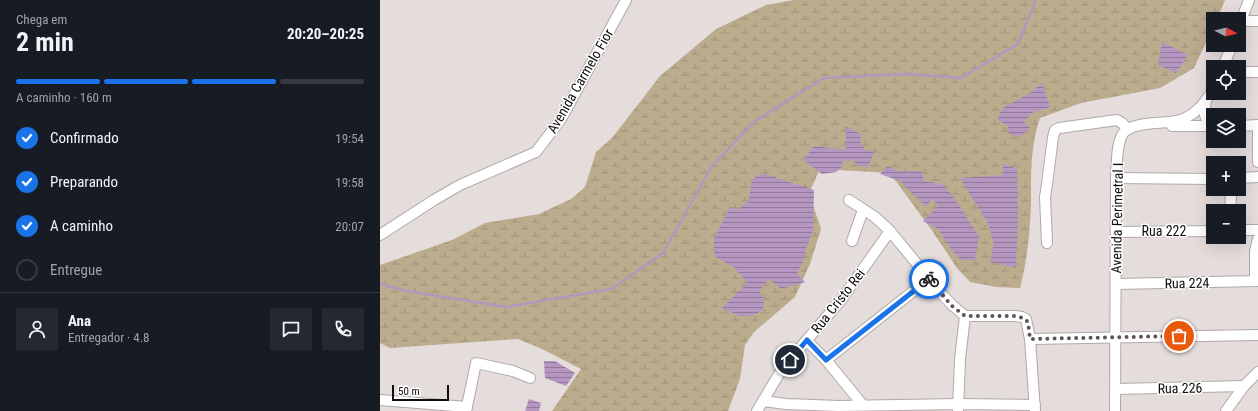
<!DOCTYPE html>
<html lang="pt">
<head>
<meta charset="utf-8">
<style>
	:root { --surface:#171b24; --page:#242831; --text:#f1f3f6; --muted:#9ea1a6; --line:#363941; --accent:#1a73e8 }
	body { margin:0; font-family:"Roboto Condensed",sans-serif; background:var(--page); color:var(--text); height:100vh; display:flex; flex-direction:column; font-size:15px; white-space:nowrap }
	* { box-sizing:border-box; margin:0 }
	p { font-size:13px; color:var(--muted) }
	.icon { flex:none; width:22px; height:22px; fill:none; stroke:currentColor; stroke-width:2; stroke-linecap:round; stroke-linejoin:round }
	.map { position:relative; flex:1; overflow:hidden }
	.drawer { display:flex; flex-direction:column; background:var(--surface); width:380px }
	.drawer>* { flex:none }
	.needle { width:26px; rotate:97deg }
	.buttons { position:absolute; left:826px; top:12px; display:grid; gap:8px }
	.buttons a { display:grid; place-items:center; width:40px; height:40px; border-radius:0px; background:var(--surface); box-shadow:0 4px 16px #0002; font-size:20px }
	.scale { position:absolute; left:12px; bottom:10px; width:57px; box-sizing:border-box; padding-left:4px; border:2px solid #100d0d; border-top:0; font-size:11px; line-height:14px; white-space:nowrap; color:#100d0d; -webkit-text-stroke:3px #fff; paint-order:stroke }
	.pin { position:absolute; display:grid; place-items:center; width:34px; height:34px; color:#fff; margin:-17px; border:2px solid #fff; border-radius:50%; box-shadow:0 1px 4px #0007 }
	.courier { position:absolute; display:grid; place-items:center; width:40px; height:40px; margin:-20px; border:3px solid #1a73e8; border-radius:50%; background:#fff; color:#222; box-shadow:0 1px 5px #0007 }
	.summary em { font-style:normal; font-weight:700 }
	.summary div { display:flex; flex-direction:column-reverse }
	.summary { display:flex; align-items:center; justify-content:space-between; height:68px; padding:0 16px }
	h1 { font-size:26px; font-weight:700; line-height:30px }
	.bar { display:grid; grid-template-columns:repeat(4,1fr); gap:6px 4px; align-content:center; height:48px; padding:0 16px }
	.bar i { height:5px; border-radius:3px; background:var(--line) }
	.bar .current { background:var(--accent) }
	.bar p { grid-column:span 4 }
	.line { display:flex; align-items:center; gap:10px; padding:0 16px; border-top:1px solid var(--line) }
	.line div { flex:1 }
	.round { display:grid; place-items:center; flex:none; width:42px; height:42px; border-radius:0px; background:var(--page) }
	ol { padding:0 16px; list-style:none }
	li { display:flex; align-items:center; gap:12px; height:44px }
	li p { margin-inline-start:auto }
	li .icon { padding:4px; border-radius:50%; background:var(--accent); color:#fff; stroke-width:4 }
	li:last-child { color:var(--muted) }
	li i { width:22px; height:22px; border:2px solid var(--line); border-radius:50% }
	main { display:flex; flex:1; min-height:0 }
	.map>svg:first-child { display:block }
	.wetland { fill:url(#wetland-marsh) }
	.water { fill:url(#water-rules) }
	.lines { fill:none; stroke-linecap:round; stroke-linejoin:round }
	.stream { stroke:#b596c0; stroke-width:2.5 }
	.minor-casing { stroke:#b1a9a9; stroke-width:12 }
	.minor { stroke:#fff; stroke-width:10 }
	.done { stroke:#5b5555; stroke-width:4; stroke-dasharray:0 7.2 }
	.route { stroke:#1a73e8; stroke-width:5 }
	.labels { text-anchor:middle; stroke-width:3; stroke-linejoin:round; paint-order:stroke }
	.street-label { font-size:14px; fill:#100d0d; stroke:#fff }
</style>
</head>
<body>
<main>
<section class="drawer">
<div class="summary"><div><h1>2 min</h1><p>Chega em</p></div><em>20:20–20:25</em></div>
<div class="bar"><i class="current"></i><i class="current"></i><i class="current"></i><i></i><p>A caminho · 160 m</p></div>
<ol>
<li><svg class="icon" aria-label="check" viewBox="0 0 24 24"><path d="M5 12l5 5 9-10"/></svg>Confirmado<p>19:54</p></li>
<li><svg class="icon" aria-label="check" viewBox="0 0 24 24"><path d="M5 12l5 5 9-10"/></svg>Preparando<p>19:58</p></li>
<li><svg class="icon" aria-label="check" viewBox="0 0 24 24"><path d="M5 12l5 5 9-10"/></svg>A caminho<p>20:07</p></li>
<li><i></i>Entregue</li>
</ol>
<div class="line" style="height:72px"><a class="round"><svg class="icon" aria-label="person" viewBox="0 0 24 24"><circle cx="12" cy="8" r="4"/><path d="M4 21q1-7 8-7t8 7"/></svg></a><div><b>Ana</b><p>Entregador · 4.8</p></div><a class="round"><svg class="icon" aria-label="chat" viewBox="0 0 24 24"><path d="M4 5h16v11H9l-5 4z"/></svg></a><a class="round"><svg class="icon" aria-label="phone" viewBox="0 0 24 24"><path d="M5 4h4l2 5-3 2q2 4 5 5l2-3 5 2v4C11 20 4 13 5 4z"/></svg></a></div>
</section>
<div class="map">
<svg width="878" height="411" viewBox="0 0 878 411">
	<defs>
		<pattern id="wetland-marsh" width="20" height="14" patternUnits="userSpaceOnUse"><rect width="20" height="14" fill="#bcac8e"/><path d="M1 5h8M5 5V1M11 12h8M15 12V8" fill="none" stroke="#a19379"/></pattern>
		<pattern id="water-rules" width="6" height="5" patternUnits="userSpaceOnUse"><rect width="6" height="5" fill="#b596c0"/><path d="M0 2.5h6" fill="none" stroke="#92799a"/></pattern>
	</defs>
	<rect width="100%" height="100%" fill="#e5dcdc"/>
	<!-- wetland -->
	<path class="wetland" d="M414,0h431l-8,19h-4v8l-19,41 -34,20 -79,15 -41,15c-10,29 -9,58 -9,88 -1,27 -4,55 -11,82l-23,-1 -27,-5 -13,-14 -24,-36 -43,-59 -70,-4 -11,24 12,36 -11,35 -15,33 -41,35 -9,13 -5,34 -12,32h-176l29,-42 -39,-20 -24,-10 -128,9 -10,-5v-78l72,-25 33,-17 54,-9 32,-15 14,-12 11,-35 16,-14 48,-62 56,-47 50,-24z"/>
	<!-- water -->
	<g class="water">
		<path d="M782,42l26,13 -12,18 -18,-8z"/>
		<path d="M662,83l8,24 -18,6 -8,9 6,6 -10,9 -11,-3 -1,-8 -10,-6c3,-16 13,-16 25,-23 7,-3 13,-9 19,-14z"/>
		<path d="M466,127l16,7 -2,7 5,9 9,2 -6,15 -12,-2 -2,-5 -11,1 -1,6 -6,5 -14,2 -19,-14 11,-14 32,4z"/>
		<path d="M623,164l14,5 1,50 -2,49 -26,-6c1,-5 3,-11 3,-16 0,-27 -22,-44 -32,-68l42,-3z"/>
		<path d="M508,166l10,5h24l2,10 18,3 11,12 26,41 -4,23h-14l-7,-7 -16,-24 -15,-8 15,-15 -6,-7 -6,8 -26,-26 -20,-7z"/>
		<path d="M382,173l52,17 -1,41 -7,17 -3,13 -6,13 8,8 -24,7 -12,-10 -10,12 5,7 -1,12c-18,11 -23,6 -41,-2l25,-25 -12,-15 -21,-12v-17l16,-32 7,3 11,-8 4,-22z"/>
		<path d="M164,361h11l20,12 -9,13 -21,-8z"/>
		<path d="M149,399l12,4 -2,8h-14z"/>
	</g>
	<g class="lines">
		<!-- stream -->
		<path class="stream" d="M0,284l26,7 101,16 104,-18 52,-36 49,-87 43,-45 69,-43 81,-4 56,4 57,-34 17,-42 -1,-2"/>
		<!-- minor casing -->
		<g class="minor-casing">
			<g id="minor">
				<path d="M861,21h17"/>
				<path d="M859,26l10,-26"/>
				<path d="M843,67l9,-22"/>
				<path d="M859,72h19"/>
				<path d="M826,101c-2,10 -3,19 7,24"/>
				<path d="M792,126h41"/>
				<path d="M859,126l19,-1"/>
				<path d="M878,127v35"/>
				<path d="M736,178l97,1"/>
				<path d="M859,178l19,-1"/>
				<path d="M848,189l3,9 -1,13"/>
				<path d="M469,200l26,17 15,14 50,61 12,13 13,11h50l7,1 4,2 4,20 5,72"/>
				<path d="M859,230h19"/>
				<path d="M736,232l95,-1 2,-1"/>
				<path d="M0,235l54,-35 26,-15 76,-33 25,-33 65,-119"/>
				<path d="M472,241l11,-31"/>
				<path d="M667,243l-2,-46 2,-13 6,-47 2,-7 4,-2 58,-8 5,3 6,6"/>
				<path d="M875,281v-30l3,-12"/>
				<path d="M736,284l142,-3"/>
				<path d="M650,339l228,-4"/>
				<path d="M427,341l19,19 36,44"/>
				<path d="M446,360l103,-81"/>
				<path d="M736,389l128,-3"/>
				<path d="M0,400l87,7"/>
				<path d="M383,401l23,3 53,2 120,-2 76,1"/>
				<path d="M86,411l10,-48 37,8 17,7"/>
				<path d="M377,411l25,-42 59,-69 49,-69"/>
				<path d="M578,411l2,-52 5,-43"/>
				<path d="M735,411l1,-233c1,-13 0,-31 6,-43 9,-15 42,-10 58,-15 16,-5 26,-18 33,-31"/>
				<path d="M846,411l18,-25 14,-14"/>
			</g>
		</g>
		<!-- minor -->
		<use href="#minor" class="minor"/>
	</g>
	<g class="lines">
		<!-- done -->
		<path class="done" d="M549,279l23,27 13,10h49l10,2 4,4 2,17 149,-3"/>
		<!-- route -->
		<path class="route" d="M410,360l17,-20 19,20 103,-81"/>
	</g>
	<g class="labels">
		<!-- street labels -->
		<g class="street-label">
			<text transform="translate(200 81) rotate(-60)" y="5">Avenida Carmelo Fior</text>
			<text transform="translate(737 218) rotate(-89)" y="5">Avenida Perimetral I</text>
			<text x="784" y="236">Rua 222</text>
			<text transform="translate(807 283) rotate(-1)" y="5">Rua 224</text>
			<text transform="translate(458 301) rotate(-52)" y="5">Rua Cristo Rei</text>
			<text transform="translate(800 388) rotate(-1)" y="5">Rua 226</text>
		</g>
	</g>
</svg>
<div class="buttons">
<a><svg class="needle" viewBox="-14 -14 28 28"><path d="M0-13l5 13h-10z" fill="#e53935"/><path d="M0 13l5-13h-10z" fill="#9ea1a6"/></svg></a>
<a><svg class="icon" aria-label="locate" viewBox="0 0 24 24"><circle cx="12" cy="12" r="6"/><path d="M12 2v4M12 18v4M2 12h4M18 12h4"/></svg></a>
<a><svg class="icon" aria-label="layers" viewBox="0 0 24 24"><path d="M12 4l9 5-9 5-9-5zM3 14l9 5 9-5"/></svg></a>
<a>+</a>
<a>−</a>
</div>
<div class="scale">50 m</div>
<div class="pin" style="left:799px;top:336px;background:#ea580c"><svg class="icon" aria-label="bag" viewBox="0 0 24 24"><path d="M5 8h14l-1 12H6zM9 8a3 3 0 0 1 6 0"/></svg></div>
<div class="pin" style="left:410px;top:360px;background:#1f2937"><svg class="icon" aria-label="home" viewBox="0 0 24 24"><path d="M3 11l9-7 9 7M6 9v11h12V9"/></svg></div>
<div class="courier" style="left:549px;top:279px"><svg class="icon" aria-label="bike" viewBox="0 0 24 24"><circle cx="6" cy="16" r="4"/><circle cx="18" cy="16" r="4"/><path d="M6 16l4-8h5l3 8M10 8l3 8H6M13 5h3"/></svg></div>
</div>
</main>
</body>
</html>
